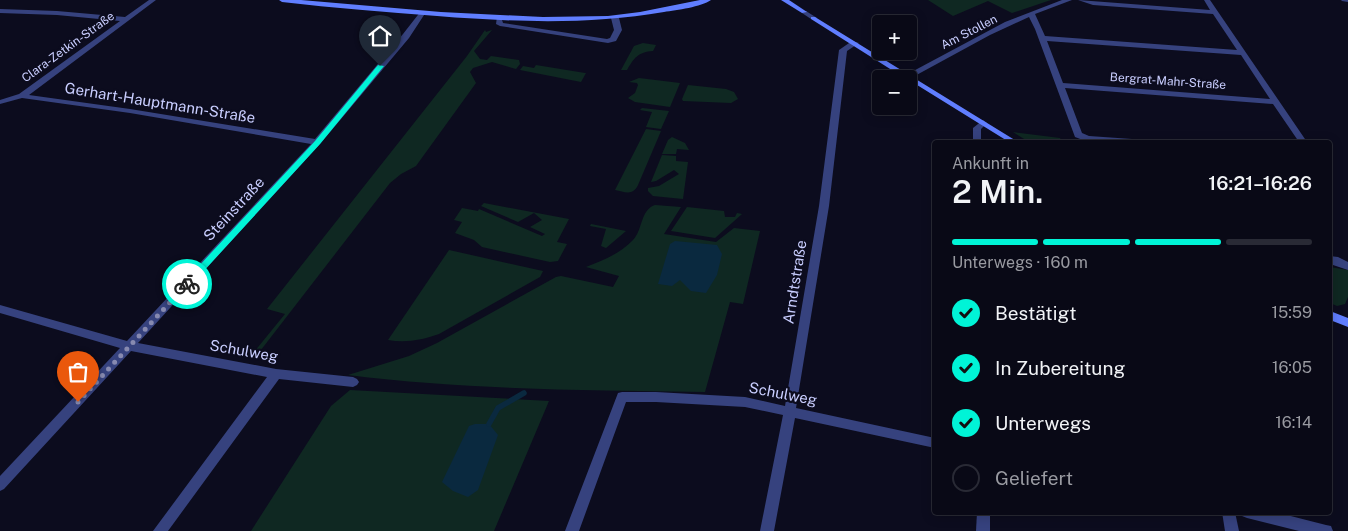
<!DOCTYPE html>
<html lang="de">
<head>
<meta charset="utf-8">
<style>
	:root { --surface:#090916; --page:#12121f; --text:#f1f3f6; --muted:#999aa1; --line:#292a35; --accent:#00f4d7 }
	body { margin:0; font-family:"Public Sans",sans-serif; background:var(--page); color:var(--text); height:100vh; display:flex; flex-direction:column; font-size:19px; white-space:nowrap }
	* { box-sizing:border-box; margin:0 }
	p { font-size:16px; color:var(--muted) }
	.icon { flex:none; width:28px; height:28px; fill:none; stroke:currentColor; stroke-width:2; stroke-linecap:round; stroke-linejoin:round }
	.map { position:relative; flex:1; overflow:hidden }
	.panel { position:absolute; left:932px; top:140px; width:400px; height:375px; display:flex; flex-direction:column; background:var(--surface); border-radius:5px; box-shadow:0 2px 12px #0003,0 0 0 1px var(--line) }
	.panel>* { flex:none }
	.controls { position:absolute; left:872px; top:15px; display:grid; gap:10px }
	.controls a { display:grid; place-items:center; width:45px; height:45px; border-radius:5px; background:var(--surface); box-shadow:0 2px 12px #0003,0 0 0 1px var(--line); font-size:25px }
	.pin { position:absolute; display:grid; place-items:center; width:42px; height:42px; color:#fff; margin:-51px -21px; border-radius:50% 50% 50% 0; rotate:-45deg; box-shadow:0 0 5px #0007 }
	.pin .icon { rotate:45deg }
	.courier { position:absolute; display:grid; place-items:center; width:50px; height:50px; margin:-25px; border:4px solid #00f4d7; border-radius:50%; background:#fff; color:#222; box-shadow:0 1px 6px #0007 }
	.headline em { font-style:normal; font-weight:600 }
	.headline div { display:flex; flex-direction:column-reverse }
	.headline { display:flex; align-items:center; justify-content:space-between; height:85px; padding:0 20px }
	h1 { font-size:32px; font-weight:600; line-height:38px }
	.bar { display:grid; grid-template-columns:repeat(4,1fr); gap:8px 5px; align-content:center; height:60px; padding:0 20px }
	.bar i { height:6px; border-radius:4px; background:var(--line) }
	.bar .selected { background:var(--accent) }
	.bar p { grid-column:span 4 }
	ol { padding:0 20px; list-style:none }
	li { display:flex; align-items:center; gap:15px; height:55px }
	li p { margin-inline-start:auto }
	li .icon { padding:5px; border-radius:50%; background:var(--accent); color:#111; stroke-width:4 }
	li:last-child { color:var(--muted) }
	li i { width:28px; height:28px; border:2px solid var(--line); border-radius:50% }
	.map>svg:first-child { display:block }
	.green { fill:#0f2822 }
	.water { fill:#0a293f }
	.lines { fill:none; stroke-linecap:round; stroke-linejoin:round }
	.stream { stroke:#0a293f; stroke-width:5.5 }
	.street { fill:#36427e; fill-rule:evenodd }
	.secondary { fill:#607eff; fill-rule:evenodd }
	.route { fill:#00f4d7 }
	.done { stroke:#878ab0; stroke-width:5; stroke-dasharray:0 9 }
	.labels { text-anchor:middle; stroke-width:4.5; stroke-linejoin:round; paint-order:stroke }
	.far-street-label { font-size:12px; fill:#c9ceff; stroke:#0c0c1e }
	.street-label { font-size:15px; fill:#c9ceff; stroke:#0c0c1e }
</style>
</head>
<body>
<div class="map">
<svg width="1348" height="531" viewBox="0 0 1348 531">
	<rect width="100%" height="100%" fill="#0c0c1e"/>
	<!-- green -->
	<g class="green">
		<path d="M928,0h123l-39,13 -24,-12 -35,15z"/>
		<path d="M485,30l1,2 6,-2 -18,21 6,8 7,1 4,-4 28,4 1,4 -4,5 -24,-7 -19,6 -3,4 6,11 -60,83 -15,8 -11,9 -136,176 -4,-2 35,-43 -18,-5 200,-253z"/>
		<path d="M643,43l13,2 -3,6c-15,1 -19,7 -26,19h-6l13,-24z"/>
		<path d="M536,65l49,8h1l-5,9 -61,-12 3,-4 11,2z"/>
		<path d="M639,78l41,5 -10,24 -35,-5 -7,-4 7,-5 3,-8 -1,-2 -8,-1z"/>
		<path d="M688,85l38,4 8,3 4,7 -7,4 -48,-2 -1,-2z"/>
		<path d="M642,108l27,3 -8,18 -15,-2 6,-15 -12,-2z"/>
		<path d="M646,129l15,2 -23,54c-5,11 -13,7 -23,5z"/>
		<path d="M1013,132l47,6 2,4h-33z"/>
		<path d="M672,137l13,6 4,7 -12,-1 -1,5h-14l6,-14z"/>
		<path d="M662,155l14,1v5l12,1 -5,37 -30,-3 -5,-5v-3l11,-2 20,-12 -5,-4 -18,11 -5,1z"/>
		<path d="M484,203l85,16 -12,23 10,2 -9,17 -8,1 -68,-15 -8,-7 -19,-7 7,-11 -8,-2 8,-12 16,3 1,-2 63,27 3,-2 -15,-7 12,-7 -8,-7 -16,9 -37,-16z"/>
		<path d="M655,205l26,2 -17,27 52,8 18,-14 26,3 -17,73 -13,-2 -25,90c-120,-2 -238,-2 -357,-17l61,-19 28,-13 119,-66 5,-1 52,11 6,-11 -33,-9c17,-7 34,-13 47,-27 10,-10 7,-30 22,-35z"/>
		<path d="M687,207l37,4 1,6h10l2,-4 5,1 -27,24 -44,-7z"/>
		<path d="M591,224l35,7 -20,17 -5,-2 5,-17 -16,-3z"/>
		<path d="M449,250l94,21 -3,6 -101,57c-17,6 -33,9 -51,6z"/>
		<path d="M1330,267l18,3v27l-3,7 -8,2 -7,-3z"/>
		<path d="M350,390l199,11 -55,130h-243l80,-125z"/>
	</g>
	<!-- water -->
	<g class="water">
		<path d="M675,241l42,4 5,9 -5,21 -11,18 -15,-2 -11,-11 -8,6 -14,-2 12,-40z"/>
		<path d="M475,424h14l9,11 -20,55 -10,7 -15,-6 -11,-9 27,-56z"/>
	</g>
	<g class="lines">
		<!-- stream -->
		<path class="stream" d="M489,424l9,-16 26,-15"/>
		<!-- street -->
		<g class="street">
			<path d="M149,0h7l-127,95 101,14 185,30 88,-105 18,-23 5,1 -17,26 -89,106 -182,199 138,26 77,8 4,2 2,3 -2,3 -4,2 -74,-8 -111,152h-15l114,-154 -136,-26 -127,138 -4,2v-15l120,-128 -120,-35v-8l127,36 184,-197 -181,-31 -108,-15 -22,6v-4l19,-6 101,-73 -63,-6 -57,-2v-4l57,2 68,6z"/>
			<path d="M1062,0h10l-37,14 10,22 192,14 -24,-36 -120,-9 -15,-5 132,10 -6,-10h6l97,142h-8l-26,-38 -208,-16 17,45 7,3 43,3 4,3h-48l-13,-5 -40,-108 -6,-12 -39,18 -79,43h-3l-4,-2 101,-54zM1047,41l194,14 29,44 -207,-16z"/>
			<path d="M1341,0h7v2l-6,-1z"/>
			<path d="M802,11h4l11,7 -6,1 -9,-6z"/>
			<path d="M497,17h4l2,6 104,16 3,-1 4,-8 -3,-12 4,-2 4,2 3,12 -6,11 -8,2 -108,-17 -4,-2z"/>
			<path d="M852,41l7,2 -12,8 -18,155 -33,202 139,30v10l-140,-30 -21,113h-14l23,-116 -38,-8 -89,-5h-30l-47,129h-14l53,-138 4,-1h34l89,5 40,9 34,-200 20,-156z"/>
			<path d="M983,120l4,3 -6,6v13h-8v-14z"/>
			<path d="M1330,256l8,1 10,5v8l-18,-6z"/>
			<path d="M977,512h13v19h-14z"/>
			<path d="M1222,512h13l4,19h-14z"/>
			<path d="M1241,512h34l51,13 5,1 2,5h-34l-52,-13 -5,-2z"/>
		</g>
		<!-- secondary -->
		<g class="secondary">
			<path d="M279,0h22l140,12 102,5 65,-1 32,-4 60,-12h11c-10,7 -34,10 -47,12 -75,13 -151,10 -227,4 -52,-4 -103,-8 -155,-14z"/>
			<path d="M781,0h8l18,12 -5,1z"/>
			<path d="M811,17h4l203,125h-9l-100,-62v-1h-3l-95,-60z"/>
			<path d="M1330,311l18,7v9l-18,-7z"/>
		</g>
	</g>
	<!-- route -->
	<path class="route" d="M378,65l6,1 -64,78 -130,142h-6v-4l131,-141z"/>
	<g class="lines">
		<!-- done -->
		<path class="done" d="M78,402l109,-118"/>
	</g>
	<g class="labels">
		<!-- far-street labels -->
		<g class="far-street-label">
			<text transform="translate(969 32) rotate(-27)" y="4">Am Stollen</text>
			<text transform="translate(68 47) rotate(-36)" y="4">Clara-Zetkin-Straße</text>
			<text transform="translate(1168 81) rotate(4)" y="4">Bergrat-Mahr-Straße</text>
		</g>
		<!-- street labels -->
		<g class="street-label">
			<text transform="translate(160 103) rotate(9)" y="5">Gerhart-Hauptmann-Straße</text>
			<text transform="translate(234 209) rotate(-47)" y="5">Steinstraße</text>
			<text transform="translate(795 282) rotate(-81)" y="5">Arndtstraße</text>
			<text transform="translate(244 351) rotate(10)" y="5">Schulweg</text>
			<text transform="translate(783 394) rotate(11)" y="5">Schulweg</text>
		</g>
	</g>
</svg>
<div class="controls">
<a>+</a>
<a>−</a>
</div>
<div class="pin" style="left:78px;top:402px;background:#ea580c"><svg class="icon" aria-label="bag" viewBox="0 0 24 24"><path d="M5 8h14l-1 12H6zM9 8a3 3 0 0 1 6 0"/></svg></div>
<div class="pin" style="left:380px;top:66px;background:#1f2937"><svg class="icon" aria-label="home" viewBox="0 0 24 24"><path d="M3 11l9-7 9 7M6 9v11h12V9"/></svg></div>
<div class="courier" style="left:187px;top:284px"><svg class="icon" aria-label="bike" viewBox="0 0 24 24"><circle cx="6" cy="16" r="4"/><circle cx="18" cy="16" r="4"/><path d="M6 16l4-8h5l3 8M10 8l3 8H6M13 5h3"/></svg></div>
<section class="panel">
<div class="headline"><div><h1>2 Min.</h1><p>Ankunft in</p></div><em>16:21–16:26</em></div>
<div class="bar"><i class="selected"></i><i class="selected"></i><i class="selected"></i><i></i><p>Unterwegs · 160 m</p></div>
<ol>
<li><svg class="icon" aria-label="check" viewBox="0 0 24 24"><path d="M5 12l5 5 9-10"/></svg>Bestätigt<p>15:59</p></li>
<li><svg class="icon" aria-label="check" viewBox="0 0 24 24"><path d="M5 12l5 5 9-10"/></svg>In Zubereitung<p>16:05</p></li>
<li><svg class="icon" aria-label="check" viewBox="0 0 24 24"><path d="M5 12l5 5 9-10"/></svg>Unterwegs<p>16:14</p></li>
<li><i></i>Geliefert</li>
</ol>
</section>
</div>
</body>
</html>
